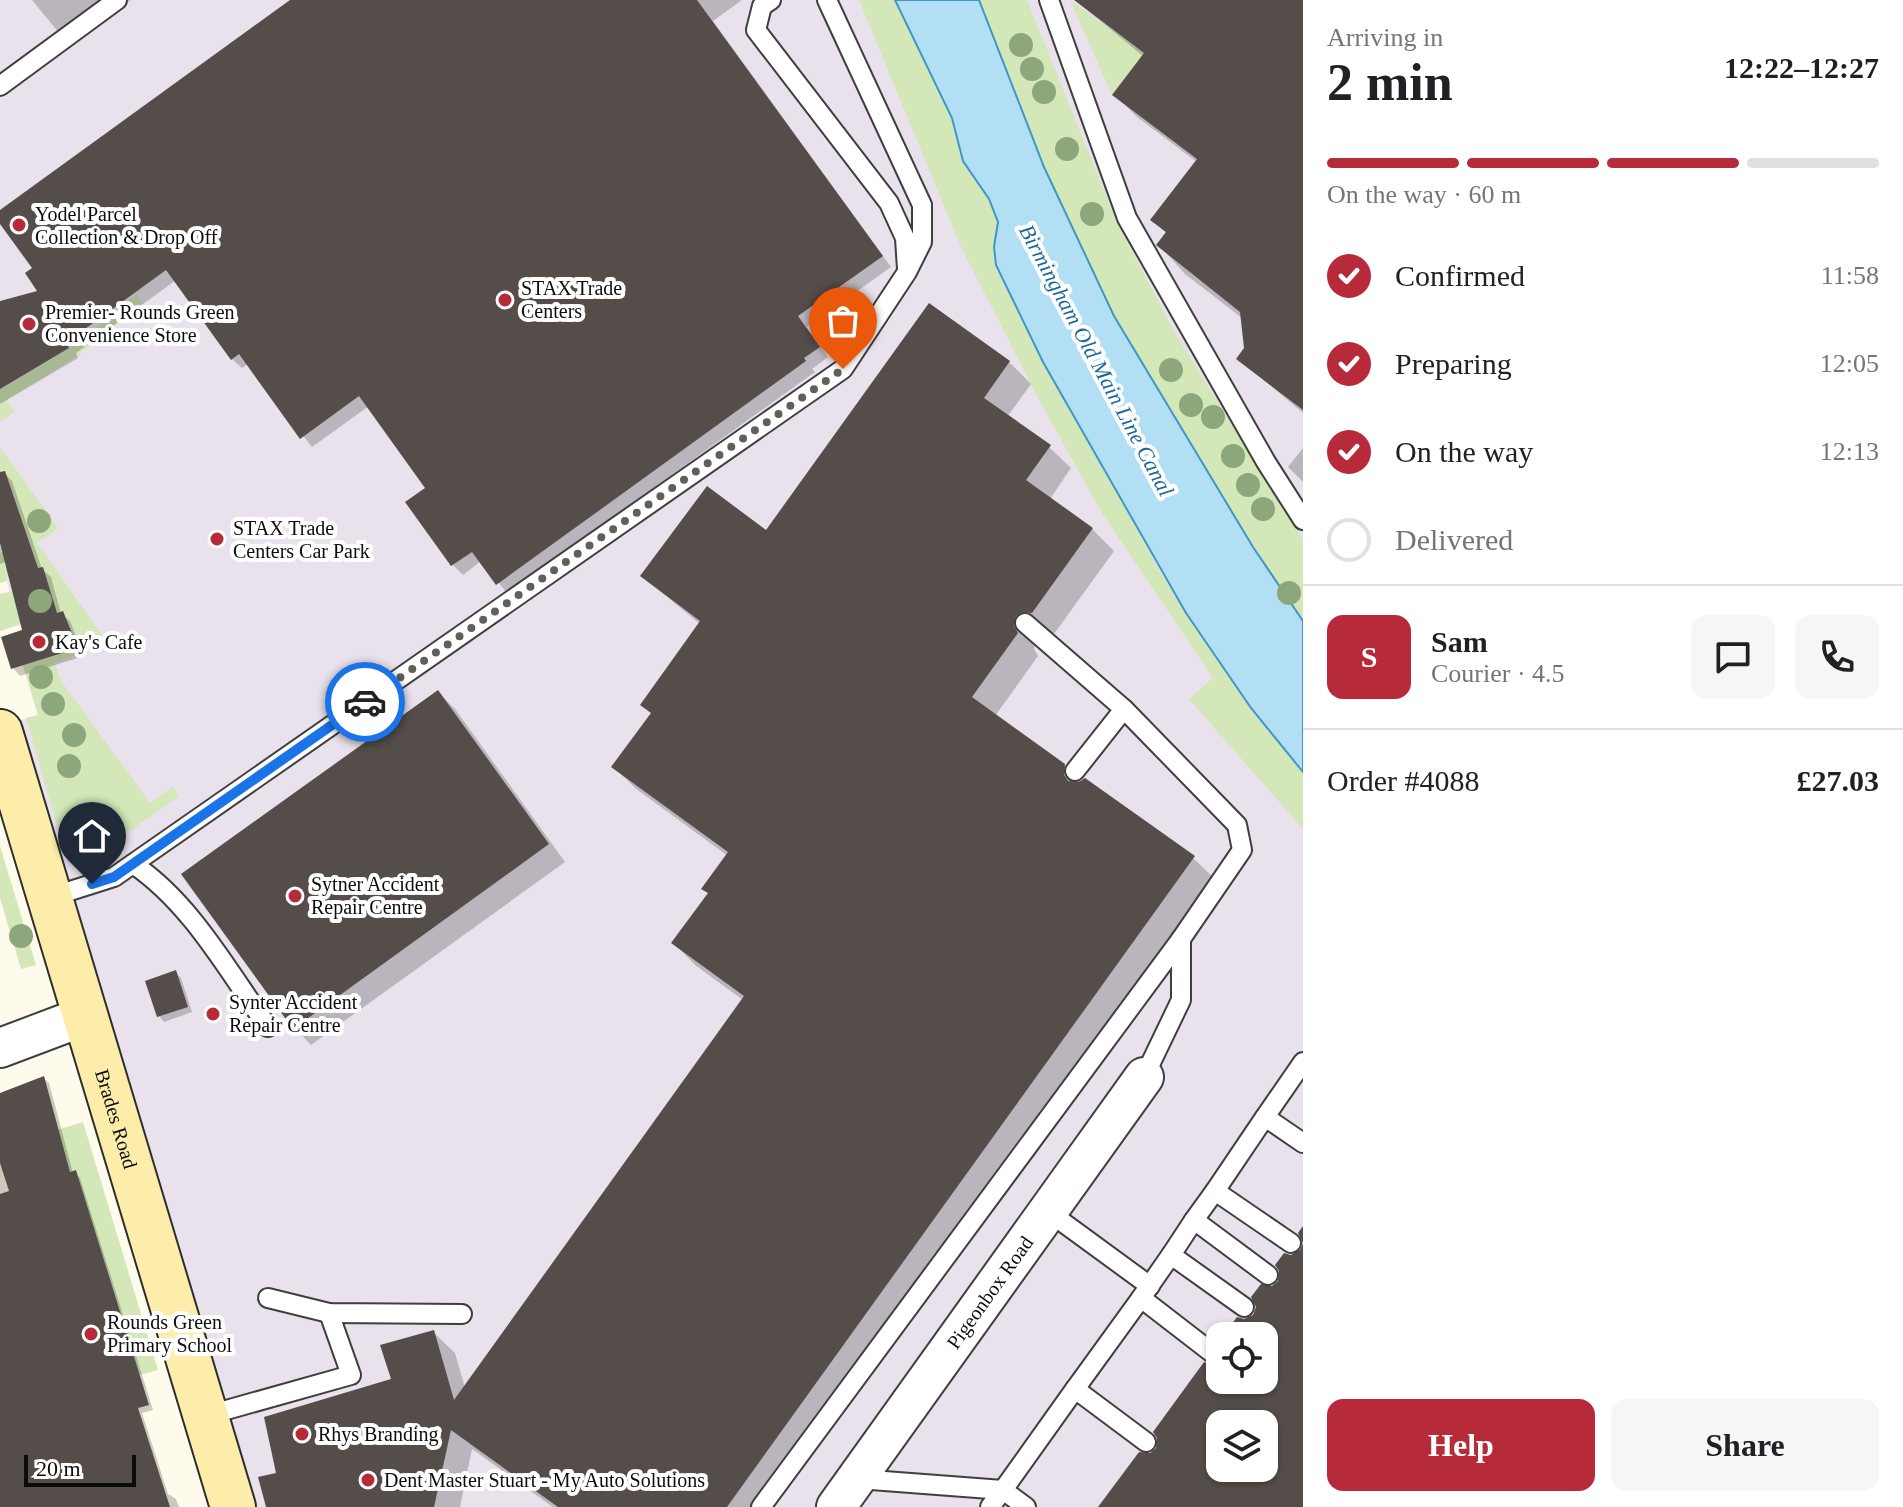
<!DOCTYPE html>
<html lang="en">
<head>
<meta charset="utf-8">
<style>
	:root { --surface:#fff; --page:#f6f6f6; --text:#202124; --muted:#757577; --line:#e0e0e0; --accent:#b72a39 }
	body { margin:0; font-family:Georgia,serif; background:var(--page); color:var(--text); height:100vh; display:flex; flex-direction:column; font-size:30px; white-space:nowrap }
	* { box-sizing:border-box; margin:0 }
	p { font-size:26px; color:var(--muted) }
	.icon { flex:none; width:44px; height:44px; fill:none; stroke:currentColor; stroke-width:2; stroke-linecap:round; stroke-linejoin:round }
	.map { position:relative; flex:1; overflow:hidden }
	.side { display:flex; flex-direction:column; background:var(--surface); width:600px }
	.side>* { flex:none }
	.controls { position:absolute; left:1206px; top:1322px; display:grid; gap:16px }
	.controls a { display:grid; place-items:center; width:72px; height:72px; border-radius:16px; background:var(--surface); box-shadow:0 2px 6px #0004; font-size:40px }
	.scale { position:absolute; left:24px; bottom:20px; width:112px; box-sizing:border-box; padding-left:8px; border:4px solid #0c0c0c; border-top:0; font-size:22px; line-height:28px; white-space:nowrap; color:#0c0c0c; -webkit-text-stroke:6px #fff; paint-order:stroke }
	.pin { position:absolute; display:grid; place-items:center; width:68px; height:68px; color:#fff; margin:-82px -34px; border-radius:50% 50% 50% 0; rotate:-45deg; box-shadow:0 0 8px #0007 }
	.pin .icon { rotate:45deg }
	.courier { position:absolute; display:grid; place-items:center; width:80px; height:80px; margin:-40px; border:6px solid #1a73e8; border-radius:50%; background:#fff; color:#222; box-shadow:0 2px 10px #0007 }
	.overview em { font-style:normal; font-weight:600 }
	.overview div { display:flex; flex-direction:column-reverse }
	.overview { display:flex; align-items:center; justify-content:space-between; height:136px; padding:0 24px }
	h1 { font-size:52px; font-weight:600; line-height:60px }
	.bar { display:grid; grid-template-columns:repeat(4,1fr); gap:12px 8px; align-content:center; height:96px; padding:0 24px }
	.bar i { height:10px; border-radius:6px; background:var(--line) }
	.bar .selected { background:var(--accent) }
	.bar p { grid-column:span 4 }
	.line { display:flex; align-items:center; gap:20px; padding:0 24px; border-top:2px solid var(--line) }
	.line div { flex:1 }
	.round { display:grid; place-items:center; flex:none; width:84px; height:84px; border-radius:16px; background:var(--page) }
	ol { padding:0 24px; list-style:none }
	li { display:flex; align-items:center; gap:24px; height:88px }
	li p { margin-inline-start:auto }
	li .icon { padding:8px; border-radius:50%; background:var(--accent); color:#fff; stroke-width:4 }
	li:last-child { color:var(--muted) }
	li i { width:44px; height:44px; border:4px solid var(--line); border-radius:50% }
	.primary-button { display:flex; gap:16px; margin-top:auto; padding:16px 24px }
	.primary-button a { flex:1; height:92px; border-radius:16px; background:var(--accent); color:#fff; font-size:32px; font-weight:600; line-height:92px; text-align:center }
	.primary-button a+a { background:var(--page); color:var(--text) }
	main { display:flex; flex:1; min-height:0 }
	.map>svg:first-child { display:block }
	.industrial { fill:#e9e1eb; fill-rule:evenodd }
	.green { fill:#d3e7b8 }
	.water { fill:#b3dff4; stroke:#3d98c8; stroke-width:2 }
	.shadow { fill:#0003 }
	.building { fill:#544d49; fill-rule:evenodd }
	.lines { fill:none; stroke-linecap:round; stroke-linejoin:round }
	.lane-casing { stroke:#3f3f3f; stroke-width:22 }
	.street-casing { stroke:#3f3f3f; stroke-width:42 }
	.secondary-casing { stroke:#2e2e2e; stroke-width:48 }
	.lane { stroke:#fff; stroke-width:18 }
	.street { stroke:#fff; stroke-width:38 }
	.secondary { stroke:#fceeaa; stroke-width:44 }
	.tree { fill:#8da67b }
	.done { stroke:#615f5a; stroke-width:8; stroke-dasharray:0 14.4 }
	.route { stroke:#1a73e8; stroke-width:10 }
	.poi-dot { fill:#b72a39; stroke:#fff; stroke-width:3 }
	.labels { text-anchor:middle; stroke-width:8; stroke-linejoin:round; paint-order:stroke }
	.poi-label { font-size:20px; fill:#0c0c0c; stroke:#fff; text-anchor:start }
	.street-label { font-size:20px; fill:#0c0c0c; stroke:#fff }
	.water-label { font-size:22px; font-style:italic; fill:#1b6999; stroke:#fff }
</style>
</head>
<body>
<main>
<div class="map">
<svg width="1303" height="1507" viewBox="0 0 1303 1507">
	<rect width="100%" height="100%" fill="#fefaec"/>
	<!-- industrial -->
	<path class="industrial" d="M0,0h1303v1507h-1070l-233,-781 38,-11 -15,-50 40,-54 -55,17 2,-34 -10,-41 29,-10 -11,-34 -18,-24v-96l69,-42 -25,-58 -44,12zM1220,1336h44v44h-44zM1220,1424h44v44h-44z"/>
	<!-- green -->
	<g class="green">
		<path d="M859,0h36l57,118 11,43 26,38 9,23 -4,25 11,40 155,285 91,136 52,64v57l-114,-130 24,-21 -111,-165 -65,-117 -76,-149z"/>
		<path d="M979,0h48l90,223 58,110 128,207v81l-50,-74 -139,-231 -70,-149z"/>
		<path d="M1070,0l74,53 -32,42z"/>
		<path d="M137,295l5,8 -65,53 -70,44 7,12 -14,10v-33l75,-44z"/>
		<path d="M0,447l58,81 -21,15 67,95 -20,14 -29,11 6,18 89,122 23,-16 6,9 -76,54 -40,-4 -37,-128 12,-3 -15,-50 39,-54 -62,20v-37l48,-11 -5,-16 -37,10 1,4 -7,2v-30l29,-10 -11,-34 -18,-24z"/>
		<path d="M0,846l36,119 -15,4 -21,-71z"/>
		<path d="M83,1122l75,248 -19,5 -63,-204 -6,1 -13,-42z"/>
	</g>
	<!-- water -->
	<path class="water" d="M895,0h84l65,167 70,149 139,231 50,74v151l-52,-64 -65,-95 -143,-251 -47,-97 -2,-18 4,-25 -9,-23 -26,-38 -11,-43z"/>
	<!-- shadow -->
	<g class="shadow">
		<path d="M32,0h99l-63,44z"/>
		<path d="M293,0h449l-29,21 178,246 -84,60 21,30 -16,12 3,3 -308,221 -26,-32 -18,14 -10,-10 -45,-62 20,-15 -59,-82 -57,41 -64,-83 -6,4 -10,-9 -56,-79 -100,73 2,5 -78,46v-101l40,-11 -5,-24 -35,-48v-7z"/>
		<path d="M1075,0h228v413l-64,-54 7,-10 -4,-31 -57,-44 -26,-29 8,-11 -14,-14 44,-58 -60,-45 -22,-22 29,-38z"/>
		<path d="M929,306l80,56 22,22 -24,33 42,30 22,21 -21,31 42,30 22,22 -60,83 -10,-2 -7,5 -3,12 4,7 -43,60 69,49 18,18 111,75 22,21 -451,628h-211l-81,-58 -12,58h-192l10,-33 115,-94 40,-48 22,21 10,35 278,-388 -48,-35 -21,-22 36,-49 18,-38 -93,-68 -21,-21 38,-53 -9,-9 57,-81 -58,-48 124,-44z"/>
		<path d="M1303,448v34l-15,-15z"/>
		<path d="M4,473l8,8 30,88 9,8 10,37 9,7 14,35 -64,20 -7,-8 11,-36 -18,-70 -6,2v-90z"/>
		<path d="M438,692l17,17 110,153 -254,183 -17,-18z"/>
		<path d="M176,973l5,5 11,34 -28,10 -5,-6z"/>
		<path d="M43,1078l6,5 24,90 7,5 73,232 -11,3 26,81 8,5 3,8h-179v-412z"/>
	</g>
	<!-- building -->
	<g class="building">
		<path d="M290,0h407l186,256 -85,60 22,31 -16,11 2,3 -310,224 -24,-33 -21,14 -46,-64 20,-14 -66,-92 -59,43 -61,-85 -8,6 -65,-90 -99,72 2,6 -69,41v-88l37,-10 -12,-18 7,-5 -32,-44v-14z"/>
		<path d="M1074,0h229v410l-67,-51 8,-11 -4,-36 -84,-67 10,-13 -16,-12 47,-61 -85,-64 32,-42z"/>
		<path d="M929,303l81,58 -26,37 67,47 -25,35 67,48 -61,85 -10,-1 -6,4 -2,10 4,7 -46,64 93,67 -1,11 4,6 11,1 6,-4 110,78 -468,651h-169l-107,-77 -17,77h-168l-8,-30 18,-4 -12,-56 127,-38 -11,-34 54,-15 20,70 290,-404 -73,-53 37,-50 -7,-4 27,-37 -117,-85 40,-54 -11,-8 60,-84 -60,-45 67,-90 59,44z"/>
		<path d="M5,471l33,97 5,-1 14,46 6,-2 15,37 -67,21 -10,-32 21,-7 -22,-87v-71z"/>
		<path d="M438,690l111,154 -256,185 -112,-155z"/>
		<path d="M176,970l12,37 -31,10 -12,-36z"/>
		<path d="M44,1076l26,96 6,-2 73,235 -11,3 32,99h-170v-313l9,-3 -9,-28v-70z"/>
		<path d="M1303,1226v281h-205l41,-55 11,1 6,-5 1,-10 -4,-6 51,-70 6,2 10,-4v20h44v-44h-41l14,-19 7,2 9,-4 3,-8 -5,-10 10,-13 11,2 6,-5 1,-10 -4,-6 9,-12 7,2 9,-5 3,-7 -5,-10zM1220,1424h44v44h-44z"/>
	</g>
	<g class="lines">
		<!-- lane casing -->
		<g class="lane-casing">
			<g id="lane">
				<path d="M771,0l-9,6 -6,24 133,173 16,35 2,31"/>
				<path d="M1049,0l78,218 139,244 37,58"/>
				<path d="M0,86l117,-86"/>
				<path d="M1025,623l99,86 -49,62"/>
				<path d="M1124,709l113,116 5,25 -61,89v61l-37,77"/>
				<path d="M133,864c58,39 95,107 135,163"/>
				<path d="M51,897l63,-20 729,-508 64,-97 15,-30v-37l-95,-205"/>
				<path d="M1265,1117l38,-55"/>
				<path d="M1215,1191l50,-74 38,26"/>
				<path d="M1046,1210l104,76"/>
				<path d="M1194,1220l21,-29 76,52"/>
				<path d="M1171,1255l23,-35 74,55"/>
				<path d="M268,1298l61,15 133,1"/>
				<path d="M1141,1298l30,-43 73,52"/>
				<path d="M1075,1389l66,-91 70,54"/>
				<path d="M205,1416l146,-41 -22,-62"/>
				<path d="M858,1479l145,11 -13,17"/>
				<path d="M761,1507l420,-568"/>
				<path d="M1026,1507l-23,-17 72,-101 71,53"/>
			</g>
		</g>
		<!-- street casing -->
		<g class="street-casing">
			<g id="street">
				<path d="M0,1048l85,-32"/>
				<path id="s1" d="M836,1507l308,-430"/>
			</g>
		</g>
		<!-- secondary casing -->
		<g class="secondary-casing">
			<g id="secondary">
				<path id="s2" d="M0,732l233,775"/>
			</g>
		</g>
		<!-- lane -->
		<use href="#lane" class="lane"/>
		<!-- street -->
		<use href="#street" class="street"/>
		<!-- secondary -->
		<use href="#secondary" class="secondary"/>
	</g>
	<!-- trees -->
	<g class="tree">
		<circle cx="1021" cy="45" r="12"/>
		<circle cx="1032" cy="69" r="12"/>
		<circle cx="1044" cy="92" r="12"/>
		<circle cx="1067" cy="149" r="12"/>
		<circle cx="1092" cy="214" r="12"/>
		<circle cx="1171" cy="370" r="12"/>
		<circle cx="1191" cy="405" r="12"/>
		<circle cx="1213" cy="417" r="12"/>
		<circle cx="1233" cy="456" r="12"/>
		<circle cx="1248" cy="485" r="12"/>
		<circle cx="1263" cy="509" r="12"/>
		<circle cx="39" cy="521" r="12"/>
		<circle cx="1289" cy="593" r="12"/>
		<circle cx="40" cy="601" r="12"/>
		<circle cx="41" cy="677" r="12"/>
		<circle cx="53" cy="704" r="12"/>
		<circle cx="74" cy="735" r="12"/>
		<circle cx="69" cy="766" r="12"/>
		<circle cx="21" cy="936" r="12"/>
	</g>
	<g class="lines">
		<!-- done -->
		<path class="done" d="M365,702l478,-333"/>
		<!-- route -->
		<path class="route" d="M92,884l22,-7 251,-175"/>
	</g>
	<!-- markers -->
	<g class="poi-dot">
		<circle cx="19" cy="225" r="8"/>
		<circle cx="505" cy="300" r="8"/>
		<circle cx="29" cy="324" r="8"/>
		<circle cx="217" cy="539" r="8"/>
		<circle cx="39" cy="642" r="8"/>
		<circle cx="295" cy="896" r="8"/>
		<circle cx="213" cy="1014" r="8"/>
		<circle cx="91" cy="1334" r="8"/>
		<circle cx="302" cy="1434" r="8"/>
		<circle cx="368" cy="1480" r="8"/>
	</g>
	<g class="labels">
		<!-- poi labels -->
		<g class="poi-label">
			<text x="35" y="221">Yodel Parcel<tspan x="35" dy="23">Collection &amp; Drop Off</tspan></text>
			<text x="521" y="295">STAX Trade<tspan x="521" dy="23">Centers</tspan></text>
			<text x="45" y="319">Premier- Rounds Green<tspan x="45" dy="23">Convenience Store</tspan></text>
			<text x="233" y="535">STAX Trade<tspan x="233" dy="23">Centers Car Park</tspan></text>
			<text x="55" y="649">Kay's Cafe</text>
			<text x="311" y="891">Sytner Accident<tspan x="311" dy="23">Repair Centre</tspan></text>
			<text x="229" y="1009">Synter Accident<tspan x="229" dy="23">Repair Centre</tspan></text>
			<text x="107" y="1329">Rounds Green<tspan x="107" dy="23">Primary School</tspan></text>
			<text x="318" y="1441">Rhys Branding</text>
			<text x="384" y="1487">Dent Master Stuart - My Auto Solutions</text>
		</g>
		<!-- street labels -->
		<g class="street-label">
			<text dy="7" stroke="none"><textPath href="#s2" startOffset="404">Brades Road</textPath></text>
			<text dy="7" stroke="none"><textPath href="#s1" startOffset="264">Pigeonbox Road</textPath></text>
		</g>
		<!-- water labels -->
		<g class="water-label">
			<text transform="translate(1097 360) rotate(62)" y="8">Birmingham Old Main Line Canal</text>
		</g>
	</g>
</svg>
<div class="controls">
<a><svg class="icon" aria-label="locate" viewBox="0 0 24 24"><circle cx="12" cy="12" r="6"/><path d="M12 2v4M12 18v4M2 12h4M18 12h4"/></svg></a>
<a><svg class="icon" aria-label="layers" viewBox="0 0 24 24"><path d="M12 4l9 5-9 5-9-5zM3 14l9 5 9-5"/></svg></a>
</div>
<div class="scale">20 m</div>
<div class="pin" style="left:843px;top:369px;background:#ea580c"><svg class="icon" aria-label="bag" viewBox="0 0 24 24"><path d="M5 8h14l-1 12H6zM9 8a3 3 0 0 1 6 0"/></svg></div>
<div class="pin" style="left:92px;top:884px;background:#1f2937"><svg class="icon" aria-label="home" viewBox="0 0 24 24"><path d="M3 11l9-7 9 7M6 9v11h12V9"/></svg></div>
<div class="courier" style="left:365px;top:702px"><svg class="icon" aria-label="car" viewBox="0 0 24 24"><path d="M5 17H2v-5l4-1 3-4h7l3 4 3 1v5h-3M9 17h6M6 11h13"/><circle cx="7" cy="17" r="2"/><circle cx="17" cy="17" r="2"/></svg></div>
</div>
<section class="side">
<div class="overview"><div><h1>2 min</h1><p>Arriving in</p></div><em>12:22–12:27</em></div>
<div class="bar"><i class="selected"></i><i class="selected"></i><i class="selected"></i><i></i><p>On the way · 60 m</p></div>
<ol>
<li><svg class="icon" aria-label="check" viewBox="0 0 24 24"><path d="M5 12l5 5 9-10"/></svg>Confirmed<p>11:58</p></li>
<li><svg class="icon" aria-label="check" viewBox="0 0 24 24"><path d="M5 12l5 5 9-10"/></svg>Preparing<p>12:05</p></li>
<li><svg class="icon" aria-label="check" viewBox="0 0 24 24"><path d="M5 12l5 5 9-10"/></svg>On the way<p>12:13</p></li>
<li><i></i>Delivered</li>
</ol>
<div class="line" style="height:144px"><b class="round" style="background:var(--accent);color:#fff">S</b><div><b>Sam</b><p>Courier · 4.5</p></div><a class="round"><svg class="icon" aria-label="chat" viewBox="0 0 24 24"><path d="M4 5h16v11H9l-5 4z"/></svg></a><a class="round"><svg class="icon" aria-label="phone" viewBox="0 0 24 24"><path d="M5 4h4l2 5-3 2q2 4 5 5l2-3 5 2v4C11 20 4 13 5 4z"/></svg></a></div>
<div class="line" style="height:104px"><div>Order #4088</div><b>£27.03</b></div>
<div class="primary-button"><a>Help</a><a>Share</a></div>
</section>
</main>
</body>
</html>
